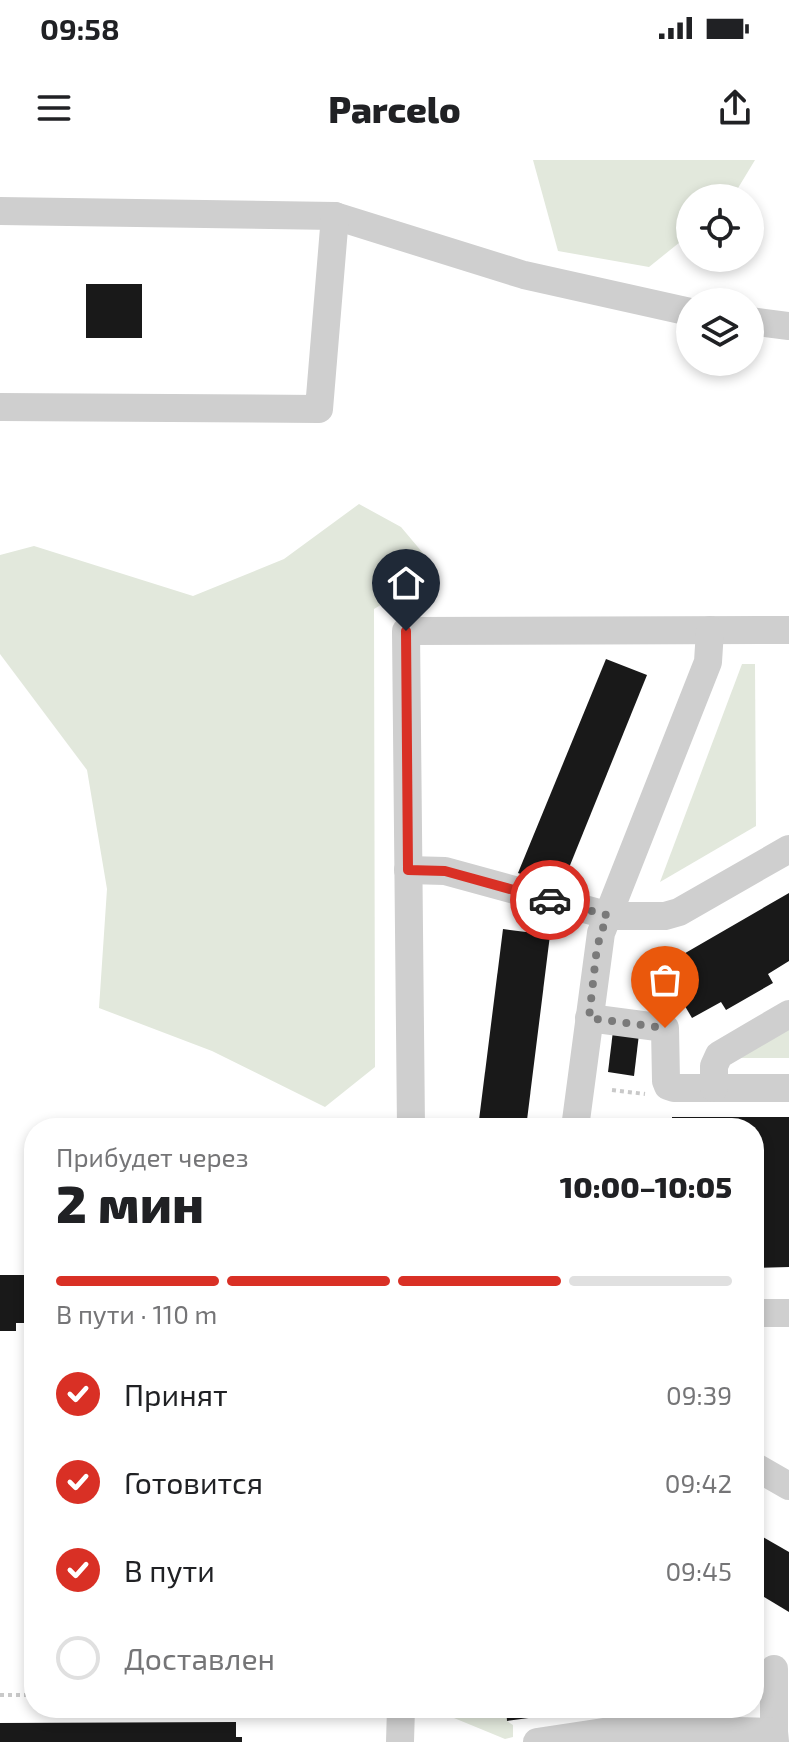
<!DOCTYPE html>
<html lang="ru">
<head>
<meta charset="utf-8">
<style>
	:root { --surface:#fff; --page:#f2f2f2; --text:#202124; --muted:#757577; --line:#e0e0e0; --accent:#d93025 }
	body { margin:0; font-family:"Exo 2",sans-serif; background:var(--page); color:var(--text); height:100vh; display:flex; flex-direction:column; font-size:30px; white-space:nowrap }
	* { box-sizing:border-box; margin:0 }
	p { font-size:26px; color:var(--muted) }
	.icon { flex:none; width:44px; height:44px; fill:none; stroke:currentColor; stroke-width:2; stroke-linecap:round; stroke-linejoin:round }
	.map { position:relative; flex:1; overflow:hidden }
	.panel { position:absolute; left:24px; top:958px; width:740px; height:600px; display:flex; flex-direction:column; background:var(--surface); border-radius:32px; box-shadow:0 4px 12px #0003 }
	.panel>* { flex:none }
	.buttons { position:absolute; left:676px; top:24px; display:grid; gap:16px }
	.buttons a { display:grid; place-items:center; width:88px; height:88px; border-radius:50%; background:var(--surface); box-shadow:0 4px 12px #0003; font-size:40px }
	.pin { position:absolute; display:grid; place-items:center; width:68px; height:68px; color:#fff; margin:-82px -34px; border-radius:50% 50% 50% 0; rotate:-45deg; box-shadow:0 0 8px #0007 }
	.pin .icon { rotate:45deg }
	.courier { position:absolute; display:grid; place-items:center; width:80px; height:80px; margin:-40px; border:6px solid #d93025; border-radius:50%; background:#fff; color:#222; box-shadow:0 2px 10px #0007 }
	.headline em { font-style:normal; font-weight:800 }
	.headline div { display:flex; flex-direction:column-reverse }
	.headline { display:flex; align-items:center; justify-content:space-between; height:136px; padding:0 32px }
	h1 { font-size:52px; font-weight:800; line-height:60px }
	.bar { display:grid; grid-template-columns:repeat(4,1fr); gap:12px 8px; align-content:center; height:96px; padding:0 32px }
	.bar i { height:10px; border-radius:6px; background:var(--line) }
	.bar .on { background:var(--accent) }
	.bar p { grid-column:span 4 }
	ol { padding:0 32px; list-style:none }
	li { display:flex; align-items:center; gap:24px; height:88px }
	li p { margin-inline-start:auto }
	li .icon { padding:8px; border-radius:50%; background:var(--accent); color:#fff; stroke-width:4 }
	li:last-child { color:var(--muted) }
	li i { width:44px; height:44px; border:4px solid var(--line); border-radius:50% }
	.status { display:flex; justify-content:space-between; align-items:center; height:56px; padding:0 40px; background:var(--surface); direction:ltr }
	.status svg { height:22px; fill:currentColor }
	header { display:flex; justify-content:space-between; align-items:center; height:104px; padding:0 32px; background:var(--surface); font-size:36px; font-weight:800 }
	.map>svg:first-child { display:block }
	.green { fill:#e2e8dc }
	.building { fill:#191919 }
	.lines { fill:none; stroke-linecap:round; stroke-linejoin:round }
	.path { stroke:#c9c9c9; stroke-width:4; stroke-dasharray:4 4; stroke-linecap:butt }
	.minor { stroke:#cfcfcf; stroke-width:28 }
	.done { stroke:#7a7a7a; stroke-width:8; stroke-dasharray:0 14.4 }
	.route { stroke:#d93025; stroke-width:10 }
</style>
</head>
<body>
<div class="status"><b>09:58</b><svg viewBox="0 0 49 12"><path d="M0 12V9h3v3zM5 12V6h3v6zM10 12V3h3v9zM15 12V0h3v12zM26 1h20v11H26zM47 4h2v5h-2z"/></svg></div>
<header><svg class="icon" aria-label="menu" viewBox="0 0 24 24"><path d="M4 6h16M4 12h16M4 18h16"/></svg>Parcelo<svg class="icon" aria-label="share" viewBox="0 0 24 24"><path d="M12 15V3M7 8l5-5 5 5M5 13v7h14v-7"/></svg></header>
<div class="map">
<svg width="789" height="1582" viewBox="0 0 789 1582">
	<rect width="100%" height="100%" fill="#fff"/>
	<!-- green -->
	<g class="green">
		<path d="M533,0h222l-23,38h-42v36l-41,33 -91,-16z"/>
		<path d="M359,344l42,23 37,44 -64,38 1,458 -50,40 -113,-56 -113,-43 8,-119 -20,-119 -87,-116v-99l34,-9 159,50 91,-37z"/>
		<path d="M742,504h13l1,162 -96,56z"/>
		<path d="M789,865v33h-55z"/>
		<path d="M454,1548h52l1,13 6,4v12l-8,2 -51,-21z"/>
	</g>
	<!-- building -->
	<g class="building">
		<rect x="86" y="124" width="56" height="54"/>
		<path d="M606,499l41,16 -87,215 -42,-17z"/>
		<path d="M789,733v68l-21,13 5,9 -47,27 -5,-8 -29,16 -19,-32 6,-4 -11,-19z"/>
		<path d="M503,769l47,6 -24,193h-48z"/>
		<path d="M613,871l26,3 -5,42 -26,-4z"/>
		<path d="M672,957h117v150l-35,1v-140h-82z"/>
		<path d="M0,1115h34v48h-18v8h-16z"/>
		<path d="M754,1372l35,20v60l-35,-21z"/>
		<path d="M506,1548h45v7l-44,6z"/>
		<path d="M236,1562v15h6v5h-242v-19z"/>
	</g>
	<g class="lines">
		<!-- path -->
		<g class="path">
			<path d="M612,930l33,4"/>
			<path d="M0,1535h34"/>
		</g>
		<!-- minor -->
		<g class="minor">
			<path d="M0,51l335,5 189,59 166,37"/>
			<path d="M750,161l39,5"/>
			<path d="M0,247l319,2 16,-193"/>
			<path d="M408,710l37,1 165,45h55l14,-4 110,-63"/>
			<path d="M589,858l76,10 1,53 2,5 6,2h115"/>
			<path d="M714,928v-22l5,-11 70,-41"/>
			<path d="M411,968l-5,-497 383,-1"/>
			<path d="M575,968l26,-195 107,-271 2,-32"/>
			<path d="M754,1153h35"/>
			<path d="M754,1306l35,20"/>
			<path d="M774,1509v63"/>
			<path d="M400,1582l1,-34"/>
			<path d="M537,1582l73,-11 91,-1 73,2 1,10"/>
		</g>
	</g>
	<g class="lines">
		<!-- done -->
		<path class="done" d="M550,740l57,15 -10,32 -8,71 76,10"/>
		<!-- route -->
		<path class="route" d="M406,471l2,239 37,1 105,29"/>
	</g>
</svg>
<div class="buttons">
<a><svg class="icon" aria-label="locate" viewBox="0 0 24 24"><circle cx="12" cy="12" r="6"/><path d="M12 2v4M12 18v4M2 12h4M18 12h4"/></svg></a>
<a><svg class="icon" aria-label="layers" viewBox="0 0 24 24"><path d="M12 4l9 5-9 5-9-5zM3 14l9 5 9-5"/></svg></a>
</div>
<div class="pin" style="left:665px;top:868px;background:#ea580c"><svg class="icon" aria-label="bag" viewBox="0 0 24 24"><path d="M5 8h14l-1 12H6zM9 8a3 3 0 0 1 6 0"/></svg></div>
<div class="pin" style="left:406px;top:471px;background:#1f2937"><svg class="icon" aria-label="home" viewBox="0 0 24 24"><path d="M3 11l9-7 9 7M6 9v11h12V9"/></svg></div>
<div class="courier" style="left:550px;top:740px"><svg class="icon" aria-label="car" viewBox="0 0 24 24"><path d="M5 17H2v-5l4-1 3-4h7l3 4 3 1v5h-3M9 17h6M6 11h13"/><circle cx="7" cy="17" r="2"/><circle cx="17" cy="17" r="2"/></svg></div>
<section class="panel">
<div class="headline"><div><h1>2 мин</h1><p>Прибудет через</p></div><em>10:00–10:05</em></div>
<div class="bar"><i class="on"></i><i class="on"></i><i class="on"></i><i></i><p>В пути · 110 m</p></div>
<ol>
<li><svg class="icon" aria-label="check" viewBox="0 0 24 24"><path d="M5 12l5 5 9-10"/></svg>Принят<p>09:39</p></li>
<li><svg class="icon" aria-label="check" viewBox="0 0 24 24"><path d="M5 12l5 5 9-10"/></svg>Готовится<p>09:42</p></li>
<li><svg class="icon" aria-label="check" viewBox="0 0 24 24"><path d="M5 12l5 5 9-10"/></svg>В пути<p>09:45</p></li>
<li><i></i>Доставлен</li>
</ol>
</section>
</div>
</body>
</html>
